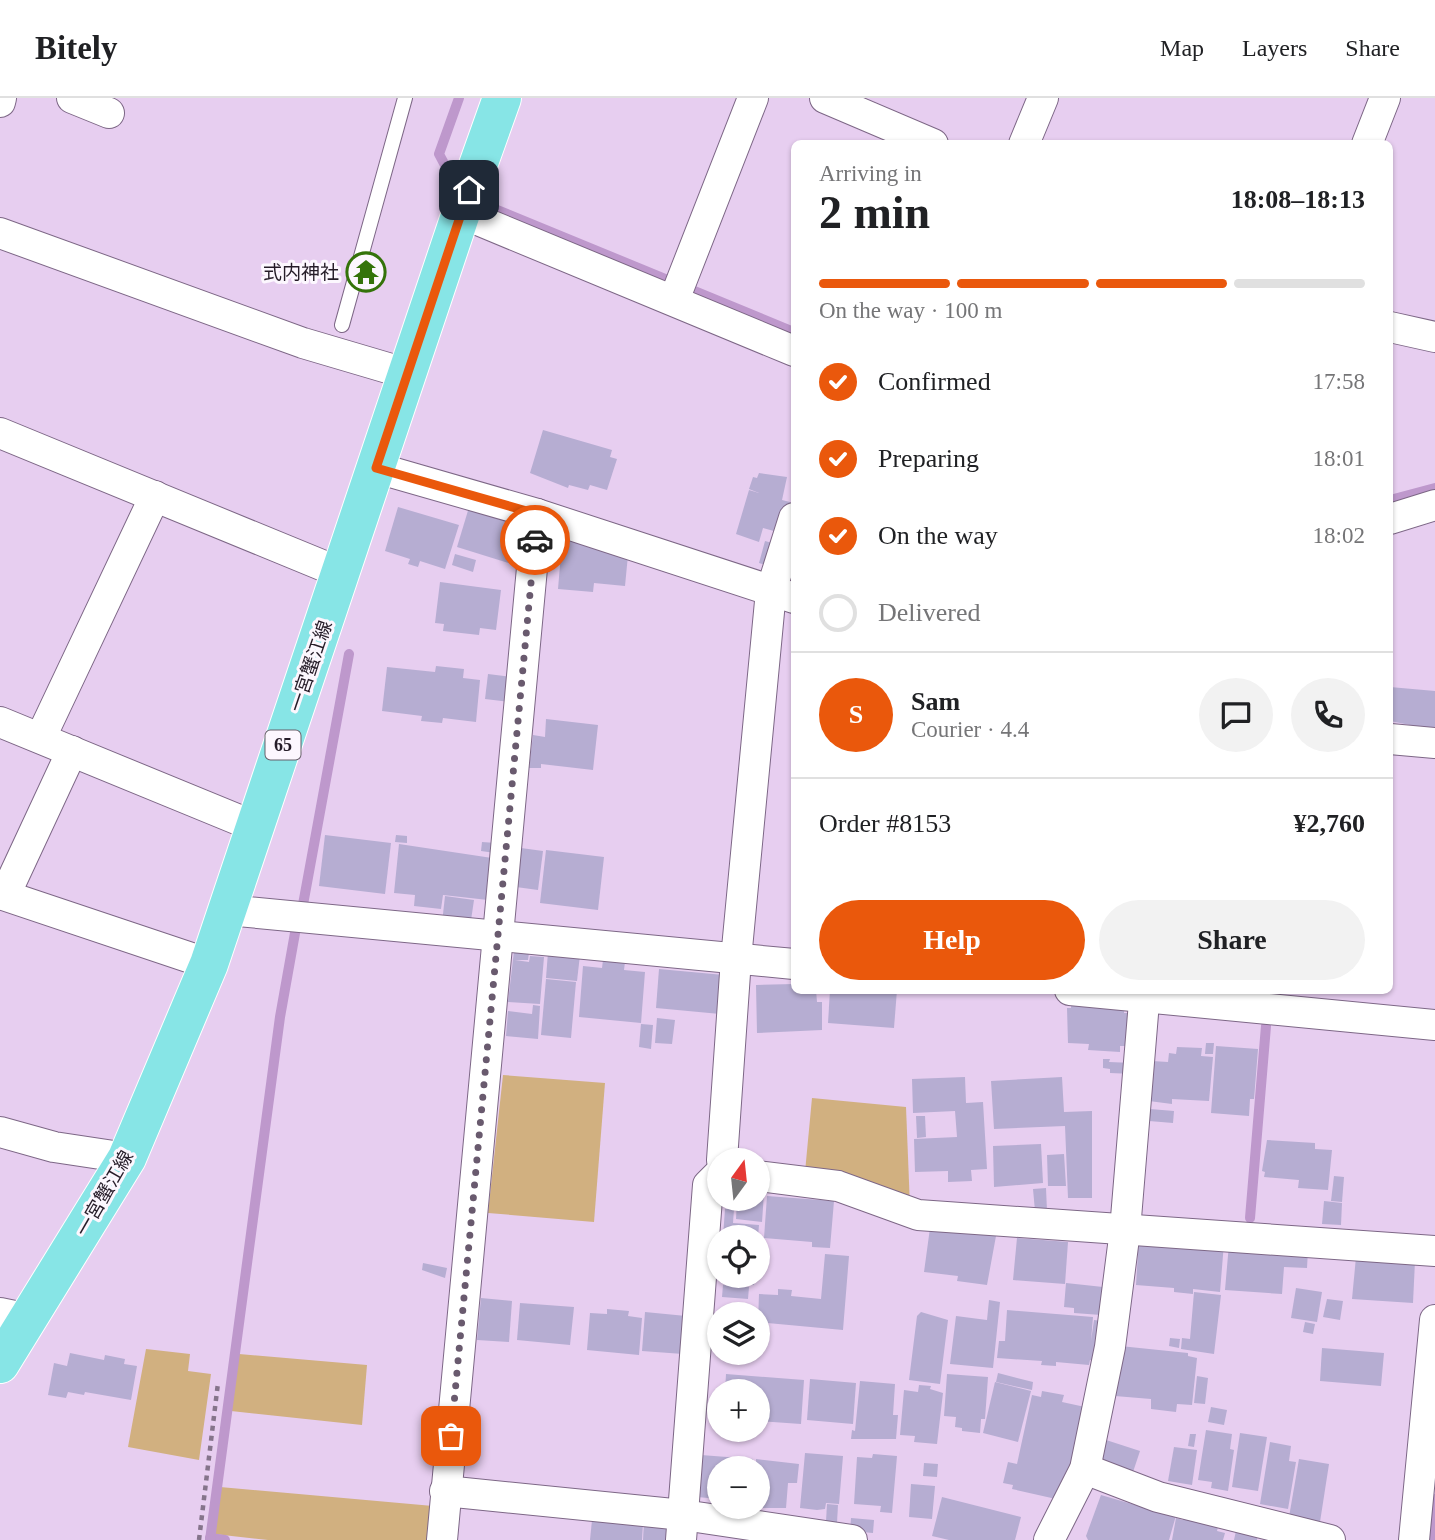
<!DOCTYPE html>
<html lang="en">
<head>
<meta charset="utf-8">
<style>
	:root { --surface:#fff; --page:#f2f2f2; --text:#202124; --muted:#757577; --line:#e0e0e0; --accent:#ea580c }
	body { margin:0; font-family:"Times New Roman","Noto Sans JP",serif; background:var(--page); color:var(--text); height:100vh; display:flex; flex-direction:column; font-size:26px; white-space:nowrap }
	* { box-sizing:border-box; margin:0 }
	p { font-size:23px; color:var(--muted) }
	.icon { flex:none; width:38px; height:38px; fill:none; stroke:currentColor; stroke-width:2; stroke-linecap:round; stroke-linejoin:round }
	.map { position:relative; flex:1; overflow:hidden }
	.details { position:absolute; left:791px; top:42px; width:602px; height:854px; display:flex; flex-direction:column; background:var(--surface); border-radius:10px; box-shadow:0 2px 5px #0004 }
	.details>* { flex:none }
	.needle { width:46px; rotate:15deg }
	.tools { position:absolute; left:707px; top:1050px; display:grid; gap:14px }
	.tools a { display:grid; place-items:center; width:63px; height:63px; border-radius:50%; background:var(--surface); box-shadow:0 2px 5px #0004; font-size:35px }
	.pin { position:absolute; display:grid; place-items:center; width:60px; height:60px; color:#fff; margin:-30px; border-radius:14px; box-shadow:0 4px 10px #0006 }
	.courier { position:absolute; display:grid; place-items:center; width:70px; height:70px; margin:-35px; border:5px solid #ea580c; border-radius:50%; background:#fff; color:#222; box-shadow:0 2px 9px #0007 }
	.head em { font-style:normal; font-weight:700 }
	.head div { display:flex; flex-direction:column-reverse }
	.head { display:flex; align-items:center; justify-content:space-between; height:119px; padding:0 28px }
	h1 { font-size:46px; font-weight:700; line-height:52px }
	.bar { display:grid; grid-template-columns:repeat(4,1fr); gap:10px 7px; align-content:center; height:84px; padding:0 28px }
	.bar i { height:9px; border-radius:5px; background:var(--line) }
	.bar .on { background:var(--accent) }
	.bar p { grid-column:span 4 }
	.line { display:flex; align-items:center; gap:18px; padding:0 28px; border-top:2px solid var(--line) }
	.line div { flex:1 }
	.round { display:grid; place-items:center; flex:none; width:74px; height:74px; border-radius:37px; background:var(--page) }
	ol { padding:0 28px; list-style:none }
	li { display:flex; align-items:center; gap:21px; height:77px }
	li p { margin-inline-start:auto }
	li .icon { padding:7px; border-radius:50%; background:var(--accent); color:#fff; stroke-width:4 }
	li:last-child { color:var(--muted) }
	li i { width:38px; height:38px; border:4px solid var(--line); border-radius:50% }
	.action { display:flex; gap:14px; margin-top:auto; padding:14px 28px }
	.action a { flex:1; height:80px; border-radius:42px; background:var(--accent); color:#fff; font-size:28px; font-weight:700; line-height:80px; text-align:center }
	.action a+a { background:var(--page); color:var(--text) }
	header { display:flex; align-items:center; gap:42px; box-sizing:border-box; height:98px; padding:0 35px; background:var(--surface); border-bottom:2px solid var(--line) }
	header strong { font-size:33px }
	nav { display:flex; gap:38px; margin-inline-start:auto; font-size:24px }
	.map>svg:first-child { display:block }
	.green { fill:#d1b080 }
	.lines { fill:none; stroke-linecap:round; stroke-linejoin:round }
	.stream { stroke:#be98cc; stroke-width:10 }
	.building { fill:#b6add2 }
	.service-casing { stroke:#7d6786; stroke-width:16 }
	.minor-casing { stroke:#7d6786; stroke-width:32 }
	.primary-casing { stroke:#fff; stroke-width:40 }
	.path { stroke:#85748b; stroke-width:4.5; stroke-dasharray:5 5; stroke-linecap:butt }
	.service { stroke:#fff; stroke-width:14 }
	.minor { stroke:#fff; stroke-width:30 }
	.primary { stroke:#87e5e6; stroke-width:38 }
	.done { stroke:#695a6e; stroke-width:7; stroke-dasharray:0 12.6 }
	.route { stroke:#ea580c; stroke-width:9 }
	.labels { text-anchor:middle; stroke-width:6; stroke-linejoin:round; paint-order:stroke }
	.shield { fill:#fcf7fe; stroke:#665e68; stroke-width:2 }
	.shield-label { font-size:18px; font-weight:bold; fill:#251c28 }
	.poi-label { font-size:19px; fill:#251c28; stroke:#fcf7fe; text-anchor:end }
	.street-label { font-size:19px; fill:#251c28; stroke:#fcf7fe }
</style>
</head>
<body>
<header>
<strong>Bitely</strong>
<nav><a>Map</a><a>Layers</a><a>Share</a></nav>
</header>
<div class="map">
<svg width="1435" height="1442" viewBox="0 0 1435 1442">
	<rect width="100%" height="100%" fill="#e7cef0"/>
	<!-- green -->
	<g class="green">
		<path d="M503,977l102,8 -11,139 -106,-9z"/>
		<path d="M812,1000l94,9 4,100 -105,-35z"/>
		<path d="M146,1251l44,5 -2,17 23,3 -12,86 -71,-13z"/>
		<path d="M239,1256l128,11 -5,60 -131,-14z"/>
		<path d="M220,1389l213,19 -3,34h-162l-54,-6z"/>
	</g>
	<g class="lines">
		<!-- stream -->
		<g class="stream">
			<path d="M447,71l-8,-15 20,-56"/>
			<path d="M495,111l299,123"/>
			<path d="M1390,402l45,-12"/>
			<path d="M302,812l47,-256"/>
			<path d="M1250,1120l16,-192"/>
			<path d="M210,1440l15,2"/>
			<path d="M210,1442l70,-523 15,-84"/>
			<path d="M1431,1442l4,-41"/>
		</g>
	</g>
	<!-- building -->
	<g class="building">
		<path d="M543,332l69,20 -2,7 7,2 -10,31 -17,-5 -2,5 -19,-5 -1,3 -38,-15z"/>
		<path d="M759,375l28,4 -5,23 8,2 -9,31 -18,-5 -4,14 -23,-8 13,-44 10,3 -10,-4 4,-12 4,1z"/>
		<path d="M470,406l55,17 -13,43 -55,-17z"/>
		<path d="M398,409l61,18 -14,44 -25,-8 -2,6 -10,-3 2,-5 -25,-8z"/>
		<path d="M562,443l27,3 -1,3 18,2 -1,4 23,2 -3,31 -31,-3 -1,9 -35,-3z"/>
		<path d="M765,443l11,3 -7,22 -10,-3z"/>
		<path d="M455,456l21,6 -3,12 -21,-7z"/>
		<path d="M440,484l61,8 -5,40 -16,-2 -1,7 -36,-4 1,-7 -9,-1z"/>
		<path d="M436,568l28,3 -1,9 17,2 -4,42 -33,-4 -1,5 -21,-2 1,-5 -40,-5 5,-44 48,5z"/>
		<path d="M488,576l25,3 -3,25 -25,-3z"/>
		<path d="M1390,589l45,4v39l-45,-9z"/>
		<path d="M546,621l52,6 -5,45 -52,-6v4h-12l4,-33 12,2z"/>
		<path d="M325,737l66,8 -6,51 -66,-8z"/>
		<path d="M396,737l11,1v7l-12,-1z"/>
		<path d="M482,744l14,1 -1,10 -14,-2z"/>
		<path d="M399,746l93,14 -4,42 -45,-5 -2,14 -27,-3 1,-11 -21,-2z"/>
		<path d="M521,750l22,3 -5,39 -22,-3z"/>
		<path d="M546,752l58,7 -6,53 -58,-7z"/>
		<path d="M445,798l29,4 -4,27 -28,-4z"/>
		<path d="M514,853l15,2 -1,7h-13l14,2 1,-6 14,1 -4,47 -32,-2z"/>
		<path d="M548,854l32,3 -3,26 -31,-3z"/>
		<path d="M603,862l22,2 -1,8 21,2 -4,51 -62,-6 4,-51 19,2z"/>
		<path d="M659,871l65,6 -4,39 -64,-6z"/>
		<path d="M546,881l30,3 -5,56 -30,-3z"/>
		<path d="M794,886v6h22l1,12h5v28l-65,3 -1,-48z"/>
		<path d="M830,892h67l-3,38 -66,-5z"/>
		<path d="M1071,905l54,3 -1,7h11l-2,33h-13v6l-32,-2 1,-6 -21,-1 -1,-35h4z"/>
		<path d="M533,907l7,1 -2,33 -32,-3 2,-25 24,3z"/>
		<path d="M657,920l18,2 -3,24 -17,-1z"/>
		<path d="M641,926l12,1 -2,24 -12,-2z"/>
		<path d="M1206,945h8l-1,11h-8z"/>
		<path d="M1216,948l42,3 -4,50h-4l-1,17 -38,-3z"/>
		<path d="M1177,949l25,1 -1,8 12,1 -4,44 -37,-2v5l-23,-3 3,-40 16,1 1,-9 7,1z"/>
		<path d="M1103,961h7l-1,3 24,1v11l-23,-1v-4l-7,-1z"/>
		<path d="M965,979l1,26 17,-1 4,67 -16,1 1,11 -24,1v-11l-33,1 -1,-33 43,-2 -2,-26 -42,2 -1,-34z"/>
		<path d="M1062,979l2,35 28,-1v87h-24l-3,-72 -71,3 -3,-48z"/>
		<path d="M1150,1011l24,2 -1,12 -24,-2z"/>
		<path d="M916,1018h9l1,21 -9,1z"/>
		<path d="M1267,1042l48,3v6l17,1 -4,40 -30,-2 1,-8 -35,-3 1,-5 -3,-1z"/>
		<path d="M1041,1046l2,39 -49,4 -1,-41z"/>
		<path d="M1064,1056l2,32h-18l-1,-31z"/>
		<path d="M1334,1078l10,1 -2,25 -11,-1z"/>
		<path d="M1046,1090l1,23h-12l-2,-22z"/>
		<path d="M758,1095h6l-2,29 -26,-3 1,-20h21z"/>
		<path d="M767,1098l67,5 -4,47 -18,-1v-5l-48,-4z"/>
		<path d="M1324,1103l18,2 -1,22 -19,-1z"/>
		<path d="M725,1111h9l-1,14 26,2 -1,12h-35z"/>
		<path d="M930,1130l66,8 -9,49 -30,-4 1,-5 -34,-4z"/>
		<path d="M1139,1138l85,7 -4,49 -27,-3v5l-19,-2v-4l-38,-3z"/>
		<path d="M1017,1140l51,4 -3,42 -52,-4z"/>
		<path d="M1229,1146l79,6 -1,18 -23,-1 -2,27 -57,-4z"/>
		<path d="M825,1156l24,2 -6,74 -85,-8 1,-28 19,1v-6l14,1 -1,6 30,3z"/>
		<path d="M1356,1159l59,4 -2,42 -61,-4z"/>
		<path d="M423,1165l24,5 -2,10 -23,-8z"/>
		<path d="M719,1178h36l-1,9 -35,-4z"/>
		<path d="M1066,1185l37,4 -2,28 -27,-2v-5l-10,-1z"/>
		<path d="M723,1187l26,2 -1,12 -26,-2z"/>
		<path d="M1296,1190l26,4 -5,30 -26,-4z"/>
		<path d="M1194,1194l27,3 -7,59 -33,-5 1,-11 8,1z"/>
		<path d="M481,1200l31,3 -3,41 -32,-2z"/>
		<path d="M1327,1201l16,2 -3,19 -17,-3z"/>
		<path d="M989,1202l11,2 -7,66 -43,-4 6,-48 31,4z"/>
		<path d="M520,1205l54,4 -4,38 -53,-5z"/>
		<path d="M607,1211l22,2 -1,5 14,2 -3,37 -52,-5 3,-37 17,1z"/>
		<path d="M1007,1212l86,7 -2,24 3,-21 8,1 -3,40 -9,-1 -1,5 -33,-3v4l-15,-1 1,-4 -45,-3 2,-17h6z"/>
		<path d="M645,1214l41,4 -3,38 -41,-3z"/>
		<path d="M921,1214l27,8 -8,64 -31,-4 8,-64z"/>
		<path d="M1305,1224l10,2 -2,10 -10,-2z"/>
		<path d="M1170,1240l10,1 -1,9 -10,-2z"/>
		<path d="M1120,1248l68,7v3l9,2 -5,47 -15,-1 -1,8 -25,-3v-10l-36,-3z"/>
		<path d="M1322,1250l62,5 -3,33 -61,-5z"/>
		<path d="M70,1255l34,7 1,-5 20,4 -1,5 13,2 -6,34 -46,-8 -1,3 -16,-3 -2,6 -18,-3 6,-32 13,3z"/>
		<path d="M998,1275l35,9 -1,8 -36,-8z"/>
		<path d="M726,1276l78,6 -3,44 -43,-3v-30h-33z"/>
		<path d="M947,1276l41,3 -3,42h-4l-1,14 -18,-2v-3l-7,-1 1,-10 -12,-1z"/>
		<path d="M1197,1278l11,2 -3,26 -11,-1z"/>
		<path d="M810,1281l46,4 -3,41 -46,-4z"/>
		<path d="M860,1283l35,3 -2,31h5l-2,24h-45l1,-9 3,1z"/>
		<path d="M995,1284l36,9 -13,51 -35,-9z"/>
		<path d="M919,1287l12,1 -1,3 13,4 -6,51 -23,-2 1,-6 -15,-1 4,-45 14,2z"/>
		<path d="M1042,1293l22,4 -2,7 23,5 -12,55 -17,37 -44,-10 1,-4 -10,-2 5,-21 9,2 15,-69 9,2z"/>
		<path d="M1211,1309l16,3 -3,15 -16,-3z"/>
		<path d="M1206,1332l26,4 -2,15 4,1 -6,41 -17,-3 1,-6 -14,-2z"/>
		<path d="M1240,1335l27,4 -9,54 -26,-4z"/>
		<path d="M1190,1336h6l-2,13 -6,-1z"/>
		<path d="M1103,1341l37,12 -8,24 -36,-12z"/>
		<path d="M1270,1344l21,4 -2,15 7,1 -8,47 -28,-5z"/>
		<path d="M1174,1349l23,3 -5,35 -24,-4z"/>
		<path d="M805,1355l38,3 -4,48 -13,-1 -1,6 -8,1 -17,-2z"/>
		<path d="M873,1356l24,2 -5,57 -12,-1 1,-6 -27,-2 3,-47 15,1z"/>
		<path d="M701,1357l52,4 -1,9h-33v31l-22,-2z"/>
		<path d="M756,1361l43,5 -2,19h-9l-2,25h-28z"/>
		<path d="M1299,1361l30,5 -9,58 -31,-5z"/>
		<path d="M924,1365l14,1 -1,13 -14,-1z"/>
		<path d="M911,1386l24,2 -3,33 -23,-2z"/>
		<path d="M1101,1397l48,14 28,3 -8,28h-81l-2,-4z"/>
		<path d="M942,1399l79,20 -6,23h-66l-17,-4z"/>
		<path d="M827,1406l11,1 -1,18 -11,-2z"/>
		<path d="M1184,1416l12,3 -1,5 23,5 -1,4 8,2 -2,7h-51l4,-22 7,2z"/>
		<path d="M851,1420l23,2 -1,13 -23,-2z"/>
		<path d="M592,1422l51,2 -1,18h-52z"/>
		<path d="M644,1424l28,2 -1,16h-28z"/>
		<path d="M1237,1428l22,3 -2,11h-23z"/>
	</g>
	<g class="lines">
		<!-- service casing -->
		<g class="service-casing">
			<path id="service" d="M342,227l63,-227"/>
		</g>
		<!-- minor casing -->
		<g class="minor-casing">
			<g id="minor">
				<path d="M72,0l37,15"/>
				<path d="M825,0l108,46"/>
				<path d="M0,4l1,-4"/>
				<path d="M1024,46l19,-46"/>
				<path d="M1367,46l18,-46"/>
				<path d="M461,115l333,138"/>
				<path d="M0,135l303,110 105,31"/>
				<path d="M674,202l79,-202"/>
				<path d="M1390,229l45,10"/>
				<path d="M0,335l341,140"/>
				<path d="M377,370l160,46 257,84"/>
				<path d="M1390,421l45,-14"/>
				<path d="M0,624l256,105"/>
				<path d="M41,639l114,-241"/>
				<path d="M1390,641l45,4"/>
				<path d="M0,796l209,70"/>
				<path d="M5,797l67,-144"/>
				<path d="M227,812l567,54"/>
				<path d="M1070,892l365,35"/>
				<path d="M0,1034l54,15 73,11"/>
				<path d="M722,1062l14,-201 35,-368 23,-73"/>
				<path d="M758,1078l80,10 80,29 517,36"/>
				<path d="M0,1215l29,6"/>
				<path d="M1085,1371l73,28 172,43"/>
				<path d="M445,1393l238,24 169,25"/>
				<path d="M442,1442l95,-1026"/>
				<path d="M681,1442l27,-355 11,-11"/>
				<path d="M1049,1442l36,-71 25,-122 15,-117 20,-240"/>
				<path d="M1414,1442l21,-220"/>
			</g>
		</g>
		<!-- primary casing -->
		<g class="primary-casing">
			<path id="primary" d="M0,1266l127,-206 82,-194 252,-751 41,-115"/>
		</g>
		<!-- path -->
		<path class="path" d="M199,1442l19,-157"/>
		<!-- service -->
		<use href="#service" class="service"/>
		<!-- minor -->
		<use href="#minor" class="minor"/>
		<!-- primary -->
		<use href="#primary" class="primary"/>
	</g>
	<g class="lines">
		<!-- done -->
		<path class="done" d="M451,1338l84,-896"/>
		<!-- route -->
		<path class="route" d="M469,92l-93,278 161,46 -2,26"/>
	</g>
	<!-- icons -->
	<defs>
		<g id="temple-ring" transform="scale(2.0125)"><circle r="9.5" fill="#fcf7fe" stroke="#34730a" stroke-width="1.5"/><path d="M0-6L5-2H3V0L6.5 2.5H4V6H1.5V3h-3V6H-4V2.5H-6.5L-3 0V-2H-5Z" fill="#34730a"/></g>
	</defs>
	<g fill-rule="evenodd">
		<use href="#temple-ring" x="366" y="174"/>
	</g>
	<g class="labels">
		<!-- shield labels -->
		<rect class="shield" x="265.5" y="632.5" width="35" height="29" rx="5"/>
		<g class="shield-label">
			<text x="283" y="653">65</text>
		</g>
		<!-- poi labels -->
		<g class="poi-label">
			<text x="339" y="181">式内神社</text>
		</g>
		<!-- street labels -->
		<g class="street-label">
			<text transform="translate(310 568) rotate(-71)" y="7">一宮蟹江線</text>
			<text transform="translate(104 1095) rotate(-60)" y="7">一宮蟹江線</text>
		</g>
	</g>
</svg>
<div class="tools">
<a><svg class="needle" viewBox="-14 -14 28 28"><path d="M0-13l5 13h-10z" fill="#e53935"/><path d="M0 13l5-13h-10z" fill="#757577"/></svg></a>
<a><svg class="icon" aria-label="locate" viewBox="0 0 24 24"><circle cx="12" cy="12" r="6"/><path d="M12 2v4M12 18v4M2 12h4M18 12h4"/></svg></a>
<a><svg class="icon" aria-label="layers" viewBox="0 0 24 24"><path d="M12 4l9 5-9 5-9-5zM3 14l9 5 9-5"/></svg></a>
<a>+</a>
<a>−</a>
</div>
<div class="pin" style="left:451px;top:1338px;background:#ea580c"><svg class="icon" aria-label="bag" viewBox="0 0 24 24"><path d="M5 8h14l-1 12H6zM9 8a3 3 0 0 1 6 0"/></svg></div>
<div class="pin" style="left:469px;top:92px;background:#1f2937"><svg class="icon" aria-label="home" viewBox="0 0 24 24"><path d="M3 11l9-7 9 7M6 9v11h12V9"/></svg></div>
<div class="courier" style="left:535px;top:442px"><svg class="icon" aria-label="car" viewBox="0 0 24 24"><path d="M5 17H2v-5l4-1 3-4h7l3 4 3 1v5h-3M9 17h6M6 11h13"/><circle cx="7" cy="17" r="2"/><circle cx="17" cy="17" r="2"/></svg></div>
<section class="details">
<div class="head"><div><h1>2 min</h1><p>Arriving in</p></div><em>18:08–18:13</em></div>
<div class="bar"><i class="on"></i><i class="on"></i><i class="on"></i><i></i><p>On the way · 100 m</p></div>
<ol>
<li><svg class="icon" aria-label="check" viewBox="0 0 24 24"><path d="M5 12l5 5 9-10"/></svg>Confirmed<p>17:58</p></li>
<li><svg class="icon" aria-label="check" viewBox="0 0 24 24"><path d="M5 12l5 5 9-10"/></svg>Preparing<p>18:01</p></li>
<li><svg class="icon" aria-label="check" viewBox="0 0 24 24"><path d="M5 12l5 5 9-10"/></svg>On the way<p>18:02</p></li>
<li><i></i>Delivered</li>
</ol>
<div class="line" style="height:126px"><b class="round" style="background:var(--accent);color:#fff">S</b><div><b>Sam</b><p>Courier · 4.4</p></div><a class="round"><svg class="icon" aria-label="chat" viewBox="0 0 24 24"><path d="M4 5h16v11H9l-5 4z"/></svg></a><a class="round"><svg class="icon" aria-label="phone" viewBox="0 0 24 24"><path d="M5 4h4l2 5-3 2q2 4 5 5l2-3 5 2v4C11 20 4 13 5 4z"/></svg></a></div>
<div class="line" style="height:91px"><div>Order #8153</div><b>¥2,760</b></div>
<div class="action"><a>Help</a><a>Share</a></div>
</section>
</div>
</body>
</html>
